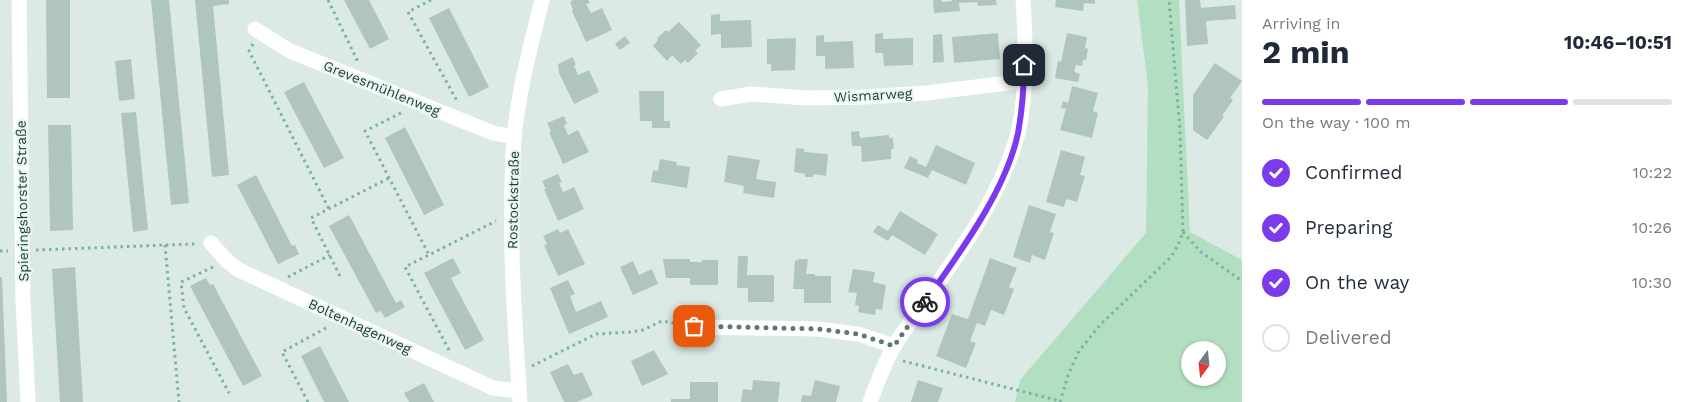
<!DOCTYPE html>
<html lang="en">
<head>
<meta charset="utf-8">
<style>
	:root { --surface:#fff; --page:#f2f2f3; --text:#1f2937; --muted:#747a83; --line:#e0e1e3; --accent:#7c3aed }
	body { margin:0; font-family:"Work Sans",sans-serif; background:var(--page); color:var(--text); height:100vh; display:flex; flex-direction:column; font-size:19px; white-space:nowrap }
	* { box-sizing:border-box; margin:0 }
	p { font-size:16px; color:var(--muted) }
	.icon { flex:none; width:28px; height:28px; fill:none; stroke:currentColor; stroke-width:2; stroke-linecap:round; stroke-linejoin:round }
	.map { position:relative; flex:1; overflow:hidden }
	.details { display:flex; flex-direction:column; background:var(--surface); width:450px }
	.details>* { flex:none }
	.needle { width:32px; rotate:195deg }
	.buttons { position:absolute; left:1181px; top:341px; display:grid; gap:10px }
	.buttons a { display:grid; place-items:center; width:45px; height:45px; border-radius:50%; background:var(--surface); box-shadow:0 1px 4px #0004; font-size:25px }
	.pin { position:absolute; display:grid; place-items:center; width:42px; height:42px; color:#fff; margin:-21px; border-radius:10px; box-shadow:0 2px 8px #0006 }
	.courier { position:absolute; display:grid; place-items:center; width:50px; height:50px; margin:-25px; border:4px solid #7c3aed; border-radius:50%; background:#fff; color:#222; box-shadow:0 1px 6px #0007 }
	.overview em { font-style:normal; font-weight:700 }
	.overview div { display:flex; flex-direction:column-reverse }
	.overview { display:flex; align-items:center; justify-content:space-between; height:85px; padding:0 20px }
	h1 { font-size:32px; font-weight:700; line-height:38px }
	.bar { display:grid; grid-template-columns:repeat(4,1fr); gap:8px 5px; align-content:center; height:60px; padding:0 20px }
	.bar i { height:6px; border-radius:4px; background:var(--line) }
	.bar .active { background:var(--accent) }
	.bar p { grid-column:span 4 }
	ol { padding:0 20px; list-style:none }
	li { display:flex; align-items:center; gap:15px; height:55px }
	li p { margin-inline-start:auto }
	li .icon { padding:5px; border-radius:50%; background:var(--accent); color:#fff; stroke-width:4 }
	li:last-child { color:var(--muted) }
	li i { width:28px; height:28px; border:2px solid var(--line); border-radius:50% }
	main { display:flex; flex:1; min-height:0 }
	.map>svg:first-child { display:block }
	.green { fill:#b2dfc2; fill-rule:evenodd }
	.building { fill:#b1c5bf }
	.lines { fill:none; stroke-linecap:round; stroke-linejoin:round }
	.path { stroke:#79b2a5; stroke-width:3; stroke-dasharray:2.5 4; stroke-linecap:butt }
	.minor { stroke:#fff; stroke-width:15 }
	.done { stroke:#5f7873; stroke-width:5; stroke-dasharray:0 9 }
	.route { stroke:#7c3aed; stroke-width:6 }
	.labels { text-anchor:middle; stroke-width:4.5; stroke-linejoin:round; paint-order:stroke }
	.street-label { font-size:14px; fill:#1c3b36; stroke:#ecf7f3 }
</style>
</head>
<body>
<main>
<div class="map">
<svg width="1242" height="402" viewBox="0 0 1242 402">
	<rect width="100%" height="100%" fill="#dceae5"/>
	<!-- green -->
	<path class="green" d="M1137,0h42l11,232 52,28v142h-227l5,-22 126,-147 2,-147zM1190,350h28v28h-28z"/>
	<!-- building -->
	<g class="building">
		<path d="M46,0h24v98h-23z"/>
		<path d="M151,0h18l20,203 -18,2z"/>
		<path d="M195,0h34v4l-16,2 16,169 -17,2z"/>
		<path d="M344,0h25l20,39 -19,10z"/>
		<path d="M573,0h15l2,3 -4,1 5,9 11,-5 10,22 -26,12 -14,-31 1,-1 -3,-8z"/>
		<path d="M933,0h9v2l10,-1v-1h44l1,5 -19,1 -1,-4 -18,1 1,8 -26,2z"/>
		<path d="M1056,0h39v4l-11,-1 -1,8 -28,-4z"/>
		<path d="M1185,0h15l1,8 34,-3 1,14 -30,2 2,23 -21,2z"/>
		<path d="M449,8l40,79 -20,10 -40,-79z"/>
		<path d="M720,14v7l31,-1 1,27 -31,1v-14l-10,1v-20z"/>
		<path d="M679,22l22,23 -6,6 3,2 -10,10 -3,-3 -4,4 -9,-9 -5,6 -14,-15 5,-6 -1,-2 9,-8 2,2z"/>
		<path d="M883,33v6l30,-1v27l-29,1 -1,-13h-8v-19z"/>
		<path d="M998,33l2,26 -46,4 -2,-26z"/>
		<path d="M1067,33l20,4 -2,11 3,1 -2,11h-3l-1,6 -6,-1 -2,7 6,2 -2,8 -23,-4 3,-17 3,1z"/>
		<path d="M942,34l2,28 -11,1v-28z"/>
		<path d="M824,35v7l29,-1 1,27 -29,1v-13h-9v-20z"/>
		<path d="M625,36l5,7 -10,7 -5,-6z"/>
		<path d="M796,38l-1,32 -24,1v-7h-4v-25z"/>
		<path d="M573,57l3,8h-2l4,10 11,-5 10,22 -25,12 -15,-31 -1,-9z"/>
		<path d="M131,59l4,40 -16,2 -4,-40z"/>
		<path d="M1215,63l27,18 -12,17 3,2 -11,16 2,1 -17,23 -14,-10v-35z"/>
		<path d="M304,82l40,76 -20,10 -40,-76z"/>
		<path d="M1072,86l26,7 -5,18 5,2 -6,25 -32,-8 6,-21 -5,-1 2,-7 5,2z"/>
		<path d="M639,91h25v30h6v7h-18v-7h-12z"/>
		<path d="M136,112l12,118 -15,2 -12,-119z"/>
		<path d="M564,116l3,8 -3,1 4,10 10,-5 11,22 -26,12 -14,-32 2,-1 -4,-8z"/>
		<path d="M48,125h23l2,105 -23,1z"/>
		<path d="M405,127l39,78 -20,10 -39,-77z"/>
		<path d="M859,131l1,7 29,-3v3h4l1,11h-3v10l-29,3 -1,-16h-9l-1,-14z"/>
		<path d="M936,145l39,18 -9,22 -34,-15 -4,8 -24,-10 6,-12 8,4 -1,3 9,4z"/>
		<path d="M796,148l8,1v3l24,2 -2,22 -12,-2 -1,3h-8v-3l-11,-2z"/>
		<path d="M1061,150l24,7 -5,18 5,1 -8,26 -11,-3 -2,8 -18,-5z"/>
		<path d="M728,155l32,5 -4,19 20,3 -2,16 -31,-5 1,-7 -20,-4z"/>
		<path d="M660,159l17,3 -1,3 14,2 -3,21 -36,-6 2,-12 5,1z"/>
		<path d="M558,174l4,8 -3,1 4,9 11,-5 10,22 -26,12 -14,-32h2l-4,-8z"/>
		<path d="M256,175l36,71 3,-1 4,9 -21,10 -41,-79z"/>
		<path d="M1029,205l27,9 -6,18 4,1 -9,27 -13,-5 -2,8 -17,-6z"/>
		<path d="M900,211l38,23 -13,21 -33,-20 -4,6 -15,-9 5,-7 10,6z"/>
		<path d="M349,215l47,88 5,-3 4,7 -20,11 -4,-7 -5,2 -47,-87z"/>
		<path d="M558,229l2,4 8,-4 17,35 -27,12 -14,-31 3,-1 -4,-8z"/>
		<path d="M738,256h10l-1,19h27v27h-26v-14h-11z"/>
		<path d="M453,258l8,15 -10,5 33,62 -19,10 -41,-77z"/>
		<path d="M990,258l27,10 -8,19 5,2 -10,26 -13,-5 -6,16 -8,-3 -7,18 6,2 -10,25 -30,-12 16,-42 16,5z"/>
		<path d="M663,259h27v3h12v-2h16v25h-28v-7h-24z"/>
		<path d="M798,259h10l-2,15h9v2h16v27h-27v-14h-11l2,-29 3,1z"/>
		<path d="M633,261l6,14 13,-6 6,15 -25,11 -13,-28z"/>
		<path d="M75,267l8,135h-23l-8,-133z"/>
		<path d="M853,269l22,3 -2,10 13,3 -4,25 -6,-1 -1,6 -17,-3 1,-6 -4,-1 2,-12 -9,-1z"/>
		<path d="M0,277h2l5,125h-7z"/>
		<path d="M206,278l4,7 3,-1 49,92 -19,10 -53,-100z"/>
		<path d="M568,280l7,14 -5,2 6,16 25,-11 7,16 -39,17 -19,-46z"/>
		<path d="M320,346l16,31 13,25h-25l-23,-46z"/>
		<path d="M654,350l14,24 -26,12 -11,-25z"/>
		<path d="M568,364l6,11 8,-3 11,23 -16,7h-13l-14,-30z"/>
		<path d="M753,380l27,2 -2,20h-37l2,-13 9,1z"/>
		<path d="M815,380l25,6 -4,16h-35l1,-7 9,1z"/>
		<path d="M918,380l25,8 -5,14h-27z"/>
		<path d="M690,382h28v20h-47v-3h19z"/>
		<path d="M424,383l10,19h-25l-5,-9z"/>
	</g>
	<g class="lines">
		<!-- path -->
		<g class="path">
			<path d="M328,0l30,62"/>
			<path d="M431,0l-23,12 49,89"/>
			<path d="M253,44l-4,7 80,158"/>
			<path d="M401,113l-36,18 64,124"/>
			<path d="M1183,232l18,20 41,29"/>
			<path d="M165,245l14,157"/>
			<path d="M36,250l159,-6"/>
			<path d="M0,251h8"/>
			<path d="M213,267l-32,15 3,26 45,85"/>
			<path d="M340,276l-29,-58 78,-40"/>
			<path d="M288,277l42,-22"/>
			<path d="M449,350l-44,-83 91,-46"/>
			<path d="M903,361l157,40"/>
			<path d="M532,366l64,-32 35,-2 12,-2 19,-9 17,3"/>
			<path d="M308,402l-26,-50 44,-24"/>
			<path d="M1060,402l8,-27 11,-24 22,-27 70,-67 7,-12 5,-13 -3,-102 -11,-130"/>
		</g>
		<!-- minor -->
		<g class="minor">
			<path d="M19,0l4,301 5,101"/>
			<path d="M255,29l35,22 203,82 21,4"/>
			<path d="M721,99l30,-5 55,4 59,-1 61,-4 98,-12"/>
			<path d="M211,243l16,18 12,9 254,118 26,3"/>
			<path d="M694,327l124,2 40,5 36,12"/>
			<path d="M520,402c-6,-87 -12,-176 -6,-263 4,-47 17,-94 28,-139"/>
			<path d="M870,402c7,-18 14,-39 24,-56 9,-15 20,-29 31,-44 36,-52 74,-104 92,-165 10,-37 9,-99 6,-137"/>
		</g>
	</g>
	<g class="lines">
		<!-- done -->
		<path class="done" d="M694,326l124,3 40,5 36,12 31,-44"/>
		<!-- route -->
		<path class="route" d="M925,302c33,-47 81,-111 93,-169 4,-22 6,-45 6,-68"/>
	</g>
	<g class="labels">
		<!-- street labels -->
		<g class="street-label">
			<text transform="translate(382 88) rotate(22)" y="5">Grevesmühlenweg</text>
			<text transform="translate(873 95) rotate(-3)" y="5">Wismarweg</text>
			<text transform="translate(513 200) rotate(-89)" y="5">Rostockstraße</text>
			<text transform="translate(22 201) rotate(-91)" y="5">Spieringshorster Straße</text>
			<text transform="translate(360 326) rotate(25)" y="5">Boltenhagenweg</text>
		</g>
	</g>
</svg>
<div class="buttons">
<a><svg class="needle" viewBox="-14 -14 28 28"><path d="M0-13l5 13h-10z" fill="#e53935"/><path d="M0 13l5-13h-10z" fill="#747a83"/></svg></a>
</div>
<div class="pin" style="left:694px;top:326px;background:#ea580c"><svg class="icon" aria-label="bag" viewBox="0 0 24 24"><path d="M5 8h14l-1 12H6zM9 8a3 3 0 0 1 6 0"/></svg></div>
<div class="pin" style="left:1024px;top:65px;background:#1f2937"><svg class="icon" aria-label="home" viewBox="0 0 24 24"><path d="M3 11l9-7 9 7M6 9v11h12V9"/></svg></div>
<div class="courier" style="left:925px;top:302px"><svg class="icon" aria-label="bike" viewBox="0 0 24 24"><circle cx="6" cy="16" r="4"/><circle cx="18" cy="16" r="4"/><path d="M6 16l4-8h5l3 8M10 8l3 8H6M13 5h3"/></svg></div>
</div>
<section class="details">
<div class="overview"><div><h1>2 min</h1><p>Arriving in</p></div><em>10:46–10:51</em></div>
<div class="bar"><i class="active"></i><i class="active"></i><i class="active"></i><i></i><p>On the way · 100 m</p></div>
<ol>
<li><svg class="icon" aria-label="check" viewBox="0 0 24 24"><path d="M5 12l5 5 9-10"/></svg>Confirmed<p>10:22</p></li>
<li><svg class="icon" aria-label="check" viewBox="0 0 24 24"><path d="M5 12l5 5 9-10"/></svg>Preparing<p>10:26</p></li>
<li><svg class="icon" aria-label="check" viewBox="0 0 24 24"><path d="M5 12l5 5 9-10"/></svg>On the way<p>10:30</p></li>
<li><i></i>Delivered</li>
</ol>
</section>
</main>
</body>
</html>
